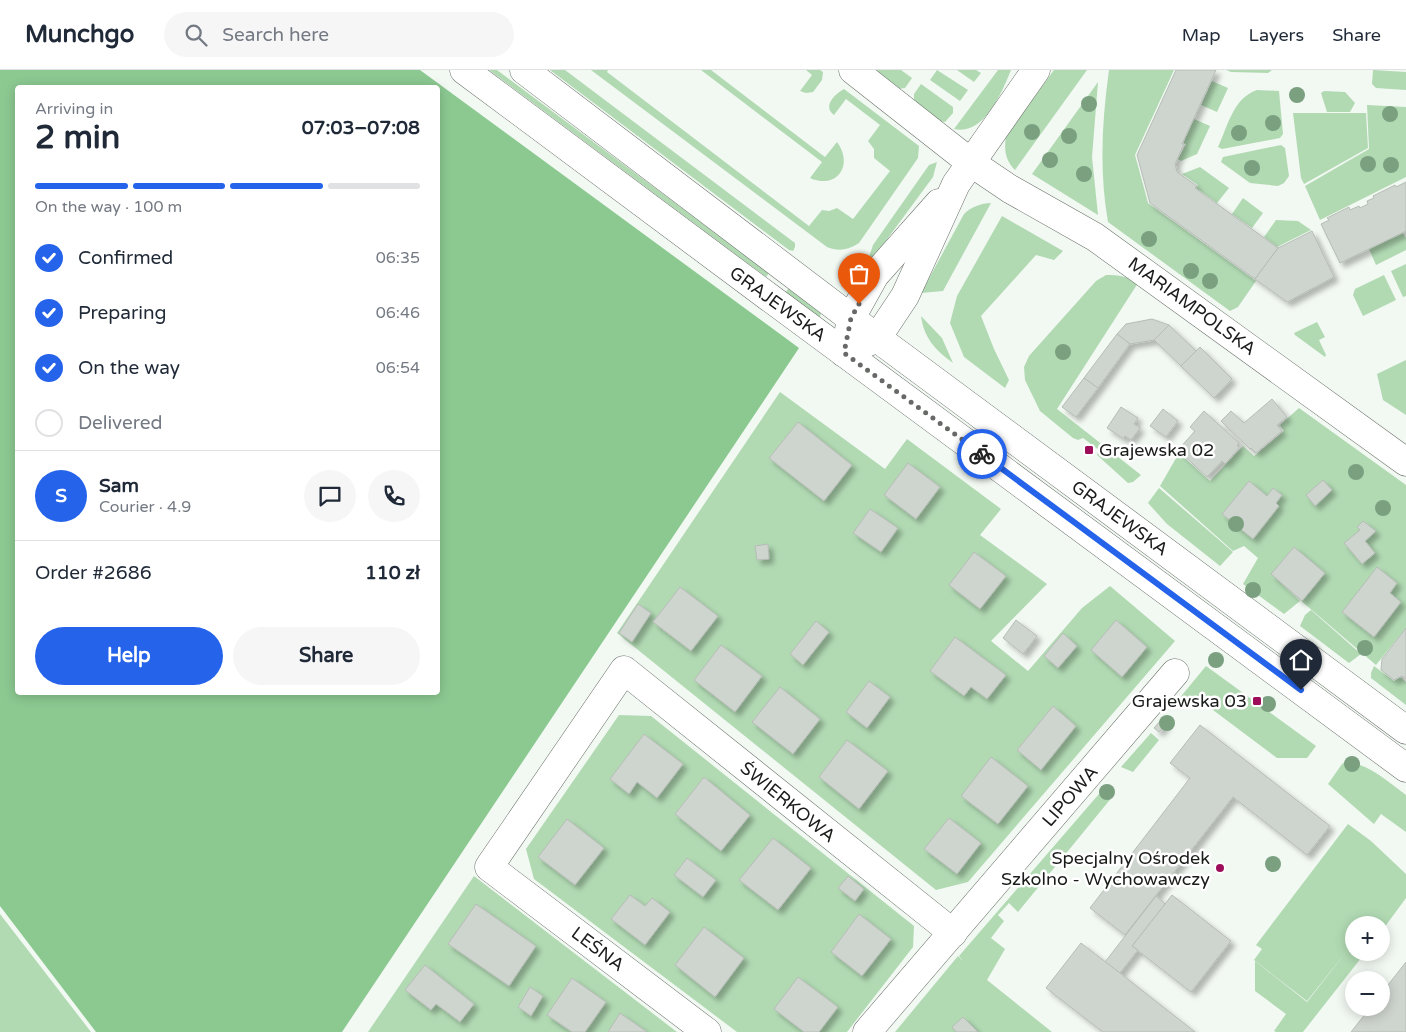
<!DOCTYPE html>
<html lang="en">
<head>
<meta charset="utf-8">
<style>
	:root { --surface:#fff; --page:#f6f6f7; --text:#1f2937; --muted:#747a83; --line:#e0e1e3; --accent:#2563eb }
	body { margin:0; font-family:"Varela Round",sans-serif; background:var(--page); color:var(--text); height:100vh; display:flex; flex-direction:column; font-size:19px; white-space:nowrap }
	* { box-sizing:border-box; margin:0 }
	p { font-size:16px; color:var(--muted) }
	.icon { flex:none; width:28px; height:28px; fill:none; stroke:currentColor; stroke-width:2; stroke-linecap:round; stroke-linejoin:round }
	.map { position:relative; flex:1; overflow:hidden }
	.sheet { position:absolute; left:15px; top:15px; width:425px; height:610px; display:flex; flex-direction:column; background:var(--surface); border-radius:5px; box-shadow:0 2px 12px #0003 }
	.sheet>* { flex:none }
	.buttons { position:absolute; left:1345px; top:846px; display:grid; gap:10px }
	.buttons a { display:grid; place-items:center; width:45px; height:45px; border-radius:50%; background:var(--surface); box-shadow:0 2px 12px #0003; font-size:25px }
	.pin { position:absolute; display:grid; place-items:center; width:42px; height:42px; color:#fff; margin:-51px -21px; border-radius:50% 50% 50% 0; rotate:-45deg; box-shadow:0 0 5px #0007 }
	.pin .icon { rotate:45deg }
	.courier { position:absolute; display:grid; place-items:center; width:50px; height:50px; margin:-25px; border:4px solid #2563eb; border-radius:50%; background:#fff; color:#222; box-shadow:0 1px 6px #0007 }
	.overview em { font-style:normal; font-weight:800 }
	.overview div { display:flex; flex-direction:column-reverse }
	.overview { display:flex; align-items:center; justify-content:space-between; height:85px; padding:0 20px }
	h1 { font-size:32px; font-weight:800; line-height:38px }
	.bar { display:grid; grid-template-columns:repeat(4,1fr); gap:8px 5px; align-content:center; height:60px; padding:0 20px }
	.bar i { height:6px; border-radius:4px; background:var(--line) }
	.bar .current { background:var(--accent) }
	.bar p { grid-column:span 4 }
	.line { display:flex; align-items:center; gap:12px; padding:0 20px; border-top:1px solid var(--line) }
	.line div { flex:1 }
	.round { display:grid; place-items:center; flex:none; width:52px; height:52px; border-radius:26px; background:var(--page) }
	ol { padding:0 20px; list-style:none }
	li { display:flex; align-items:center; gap:15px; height:55px }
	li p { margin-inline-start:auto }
	li .icon { padding:5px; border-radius:50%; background:var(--accent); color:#fff; stroke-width:4 }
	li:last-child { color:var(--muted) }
	li i { width:28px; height:28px; border:2px solid var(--line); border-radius:50% }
	.cta { display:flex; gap:10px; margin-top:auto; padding:10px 20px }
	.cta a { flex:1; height:58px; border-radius:30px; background:var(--accent); color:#fff; font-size:20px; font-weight:800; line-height:58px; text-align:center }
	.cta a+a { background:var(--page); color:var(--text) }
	header { display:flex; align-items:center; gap:30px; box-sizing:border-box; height:70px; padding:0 25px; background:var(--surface); border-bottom:1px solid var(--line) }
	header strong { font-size:24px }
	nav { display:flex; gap:28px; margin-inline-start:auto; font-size:18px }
	.search { width:350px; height:45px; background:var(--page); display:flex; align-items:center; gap:12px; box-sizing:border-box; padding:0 18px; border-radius:28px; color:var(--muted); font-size:19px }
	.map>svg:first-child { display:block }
	.green { fill:#b1dab3 }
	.forest { fill:#8cc991; fill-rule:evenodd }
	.building { fill:#ced4ce; stroke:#b6bcb6; filter:url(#shadow) }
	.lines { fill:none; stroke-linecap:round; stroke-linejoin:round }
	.minor-casing { stroke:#6b706b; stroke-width:29 }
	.major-casing { stroke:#6b706b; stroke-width:29 }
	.minor { stroke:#fff; stroke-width:28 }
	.major { stroke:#fff; stroke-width:28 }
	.tree { fill:#7aa080 }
	.done { stroke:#666966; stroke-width:5; stroke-dasharray:0 9 }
	.route { stroke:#2563eb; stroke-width:6 }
	.poi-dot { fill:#9d0d5a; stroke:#fff; stroke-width:2 }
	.labels { text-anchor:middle; stroke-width:5; stroke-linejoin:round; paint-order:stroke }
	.street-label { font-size:18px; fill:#1a1c1a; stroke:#fff }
	.poi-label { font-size:18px; fill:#1a1c1a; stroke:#fff; text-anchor:end }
</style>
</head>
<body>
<header>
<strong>Munchgo</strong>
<div class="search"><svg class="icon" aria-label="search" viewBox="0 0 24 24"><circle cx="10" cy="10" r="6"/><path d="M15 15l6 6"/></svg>Search here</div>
<nav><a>Map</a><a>Layers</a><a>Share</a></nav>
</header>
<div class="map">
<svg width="1406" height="962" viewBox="0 0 1406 962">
	<defs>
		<filter id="shadow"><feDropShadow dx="4.5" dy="4.5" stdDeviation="2.5" flood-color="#0004"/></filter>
	</defs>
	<rect width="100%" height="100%" fill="#f2f8f2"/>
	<!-- green -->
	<g class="green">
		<path d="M489,0h8l272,203 -3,4z"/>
		<path d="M550,0h15l230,173v4l-2,4 -4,-1z"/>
		<path d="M591,0h17l-1,2 202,154 13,-16 7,1 8,-3 16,11 37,-48 -16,-13v-9l-6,-8 12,-16 -34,-26 -12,16c-12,-9 1,-21 10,-26l75,57 -1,12 -59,85c-11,7 -20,9 -32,4z"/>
		<path d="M701,0h10l114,87 12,-15c17,23 0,48 -27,36l12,-16z"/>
		<path d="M806,0h14l3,2 -1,8 -9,12 -7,1 -6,-2 12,-16z"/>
		<path d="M873,0h28l11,8 -7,10 -7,1z"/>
		<path d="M937,0l31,20 -8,11 -30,-21z"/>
		<path d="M957,0h19l5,3 -7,9z"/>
		<path d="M998,0h13c-9,22 -27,66 -57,59z"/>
		<path d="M1054,0h33l-72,100c-10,-10 -11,-20 -9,-34z"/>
		<path d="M1109,0h65l-39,85 13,48 108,78 -18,26 -8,4 -122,-89c-9,-52 -6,-101 1,-152z"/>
		<path d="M1226,0h46l-4,3 -37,-1z"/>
		<path d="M1373,0l33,2v18l-30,-2 -4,-4z"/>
		<path d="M1212,11l16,7 -11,24 -16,-7z"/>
		<path d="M1098,12l-6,75 6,58 -66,-41z"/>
		<path d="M921,14l32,23v6l-8,9 -5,-1 -26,-19v-8z"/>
		<path d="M1257,20l22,1 4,43 -3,4 -58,11 -4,-2c10,-21 15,-49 39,-57z"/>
		<path d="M1324,21l21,1 10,11 -5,9h-23l-6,-19z"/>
		<path d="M1367,35l39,2v70l-86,43 -15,-34 64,-37z"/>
		<path d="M1293,43h73l2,35 -64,36 -3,-6z"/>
		<path d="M1194,49l16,7 -13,28 -16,7 -3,-2 8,-15 -3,-1z"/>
		<path d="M1281,75l4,3 4,28 -5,7 -6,3 -28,-3 -29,-21 2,-5z"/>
		<path d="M937,92l-4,15 -62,84 -2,-4 4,-12 56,-80z"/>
		<path d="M1200,97l29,21 -12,15 -21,-15 2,-3 -16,-11z"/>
		<path d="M1243,128l20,15 -11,15 -20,-14z"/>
		<path d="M991,133l-48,88 -22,2 43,-79c7,-7 17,-11 27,-11z"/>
		<path d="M1002,146l61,35 -9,9 -18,-5 -55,61 13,33 15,31 -4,8 -41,-31 -14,-34 7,-27z"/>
		<path d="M1276,150l22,1 13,9 -34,17 -13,-10z"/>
		<path d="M1403,163l3,5v12l-30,15 -7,-16z"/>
		<path d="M1406,194v32l-3,1 -12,-26z"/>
		<path d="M1106,205c13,0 21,1 32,8l-81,126 84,66 -8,7 -5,1 -31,-28 2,-5 -16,-12 -5,2 -5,-2 -33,-27 -15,-31 -1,-13 5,-11 67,-75z"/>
		<path d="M1384,205l12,25 -33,16 -10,-21 2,-6z"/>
		<path d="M790,217l31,26 -1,4 -36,-23z"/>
		<path d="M921,246l21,22 11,25c-18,-13 -29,-25 -32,-47z"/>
		<path d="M1317,252l8,15 -6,3 7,15 -1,2 -30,-22 -1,-2z"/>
		<path d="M1406,290v55l-23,-15 -6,-26z"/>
		<path d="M780,322l105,77 22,-30 94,70 -21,26 67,49 -56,57 37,30 54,-63 28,-22 65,55 -207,241 -32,8 -319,-257z"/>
		<path d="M1299,338l107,77v143l-30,37 -97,-83 21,19 -16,13 -41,-30 15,-26 -14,-12 -11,5 -73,-65 19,-33 31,28 33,-35 11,10 30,-25 -4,-6z"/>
		<path d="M1159,418l74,64 -13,14 -53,-42 -19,-21z"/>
		<path d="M1311,540l50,44 -12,9 -49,-37 5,-11z"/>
		<path d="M1206,596l110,80 -9,12h-30l-80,-60 -10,6 -9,-4z"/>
		<path d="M1374,596l20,15 6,-4 6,5v23l-35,-27v-5z"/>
		<path d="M619,645l32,1 263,210 -1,21 -66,85h-110l-203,-153 -8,-30z"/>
		<path d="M1151,663l8,7 -26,32 -12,-5z"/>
		<path d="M1346,691c24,4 41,20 60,34v37l-25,-18 -7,10 -46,-40 14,-20z"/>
		<path d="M1105,717l8,9 -95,116 -9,-9 -11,12 6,6 -13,17 14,11 -18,31 65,52h-157l63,-76 5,5 -4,-5z"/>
		<path d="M1348,754l23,17 35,33v24l-25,34v-7h-27v27l11,1 -62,79h-27l-2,-1 12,-17 -31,-23v-30l52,41 43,-55 -43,54 -53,-41 8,-11 -6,-4z"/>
		<path d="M474,806l203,156h-309z"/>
		<path d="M0,844l91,118h-91z"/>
	</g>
	<!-- forest -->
	<path class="forest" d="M0,0h420l379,278 -457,684h-246l-96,-126zM18,18h420v604h-420z"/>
	<!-- building -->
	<g class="building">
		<path d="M1176,0h40l-34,74h2l-9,20 2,8 20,14 -2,2 83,60 -23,31 -105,-76 -13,-48z"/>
		<path d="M1406,112v49l-66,32 -19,-39 8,-4 -2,-2 22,-11 1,3 9,-4 1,2 8,-4 -1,-3 7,-3 -1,-2 22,-11 1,2z"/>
		<path d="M1312,161l22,46 -47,25 -32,-23 23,-31z"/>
		<path d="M1152,249l17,6 -15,15 -24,4 -13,-10 9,-10z"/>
		<path d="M1169,255l27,26 -15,15 -27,-26z"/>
		<path d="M1117,264l13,10 -32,44 -14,-10z"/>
		<path d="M1200,277l32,32 -18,19 -33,-32z"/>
		<path d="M1084,308l14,10 -22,29 -14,-10z"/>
		<path d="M1272,329l15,18 -10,8 5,6 -26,22 -5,-5 -1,1 -29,-28 10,-10 13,12z"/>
		<path d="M1121,337l17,11 -4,6 6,4 -9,12 -6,-4 -1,3 -17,-11z"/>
		<path d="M1163,339l15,12 -12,16 -16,-11z"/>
		<path d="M1204,341l35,32 -2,2 2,3 -14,16 -3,-3 -15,16 -29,-27 17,-19 -5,-4z"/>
		<path d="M798,352l54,43 -28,36 -55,-43z"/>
		<path d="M908,393l32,24 -24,32 -32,-24z"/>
		<path d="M1323,410l9,10 -17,16 -9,-11z"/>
		<path d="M1249,411l18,15 6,-8 9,7 -6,8 3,3 -26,33 -31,-25z"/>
		<path d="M870,439l28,19 -17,24 -28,-19z"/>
		<path d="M1363,451l13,10 -11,10 10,12 -13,11 -18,-21 16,-13 -3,-3z"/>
		<path d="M768,474l1,15 -12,1 -2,-14z"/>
		<path d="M1294,477l31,26 -23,28 -31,-27z"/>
		<path d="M974,482l32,24 -26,33 -31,-24z"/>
		<path d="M1377,497l20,16 -7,10 11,9 -27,35 -32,-25z"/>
		<path d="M680,517l38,29 -27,35 -38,-29z"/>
		<path d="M638,534l13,9 -19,29 -13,-9z"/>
		<path d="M1016,550l21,16 -14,18 -20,-16z"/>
		<path d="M1116,550l31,27 -25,30 -31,-27z"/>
		<path d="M816,551l13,11 -26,33 -13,-11z"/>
		<path d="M1406,558v51l-4,-3 -8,4 -13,-10 1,-11z"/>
		<path d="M1063,563l14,13 -19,22 -14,-12z"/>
		<path d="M955,567l51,38 -19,24 -16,-12 -7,9 -34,-25z"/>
		<path d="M721,575l41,31 -27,36 -41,-32z"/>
		<path d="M869,611l21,16 -23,31 -21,-16z"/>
		<path d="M780,617l40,32 -27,35 -41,-32z"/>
		<path d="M1053,636l23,20 -35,44 -24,-20z"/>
		<path d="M1161,650l5,4 -7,8 -5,-4z"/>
		<path d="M1200,655l130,101 -23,29 -74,-58 -108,138 -35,-27 100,-130 -20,-15z"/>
		<path d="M644,664l39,30 -26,34 -20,-16 -8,12 -19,-15z"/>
		<path d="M847,670l41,31 -29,38 -40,-32z"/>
		<path d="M991,687l37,29 -30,38 -37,-28z"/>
		<path d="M704,707l46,38 -29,36 -46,-37z"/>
		<path d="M949,748l32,25 -24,31 -33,-25z"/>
		<path d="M567,749l37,29 -29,37 -37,-28z"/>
		<path d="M773,768l38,30 -33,42 -39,-30z"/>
		<path d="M687,788l29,22 -13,17 -29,-22z"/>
		<path d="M848,806l16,13 -9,12 -17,-13z"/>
		<path d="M630,825l15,11 7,-8 18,14 -25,33 -34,-26z"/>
		<path d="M1172,825l59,46 -40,51 -59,-46z"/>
		<path d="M1156,826l9,8 -33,42 6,4 -18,23 -15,-11z"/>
		<path d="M476,834l60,42 -27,40 -61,-42z"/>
		<path d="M859,844l32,25 -29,37 -31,-24z"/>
		<path d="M704,857l40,31 -29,39 -40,-32z"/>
		<path d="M1081,873l39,30 75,59h-92l-57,-44z"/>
		<path d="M1406,892v70h-55l19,-24h11v-14z"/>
		<path d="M425,895l49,39 -14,18 -24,-18 -5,6 -26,-20z"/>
		<path d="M798,907l40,30 -19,25h-15l-30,-23z"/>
		<path d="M572,908l34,24 -21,30h-13l-25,-17z"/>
		<path d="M530,917l13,9 -12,20 -13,-9z"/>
		<path d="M620,943l27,19h-39z"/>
		<path d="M963,947l15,15h-22l-4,-5z"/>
	</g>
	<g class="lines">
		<!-- minor casing -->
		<g class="minor-casing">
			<g id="minor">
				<path d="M853,0l117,92 40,27 85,48 311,225"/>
				<path d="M847,272l4,-24 24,-43 64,-72"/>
				<path d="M844,283l33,-15 28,-42 51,-112 80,-114"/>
				<path d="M707,962l-218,-165 135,-197 329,263"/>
				<path d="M867,962l308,-359"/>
			</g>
		</g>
		<!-- major casing -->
		<g class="major-casing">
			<g id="major">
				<path d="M464,0l306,228 636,470"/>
				<path d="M524,0l353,268 529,392"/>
			</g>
		</g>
		<!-- minor -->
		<use href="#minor" class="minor"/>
		<!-- major -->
		<use href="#major" class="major"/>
	</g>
	<!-- trees -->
	<g class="tree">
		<circle cx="1297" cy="25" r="8"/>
		<circle cx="1089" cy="34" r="8"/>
		<circle cx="1390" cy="44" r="8"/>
		<circle cx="1273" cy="53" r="8"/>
		<circle cx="1032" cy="62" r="8"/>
		<circle cx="1239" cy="63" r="8"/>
		<circle cx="1069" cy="66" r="8"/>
		<circle cx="1050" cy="90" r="8"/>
		<circle cx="1368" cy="94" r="8"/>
		<circle cx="1391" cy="95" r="8"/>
		<circle cx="1252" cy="98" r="8"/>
		<circle cx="1084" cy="104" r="8"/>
		<circle cx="1149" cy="169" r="8"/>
		<circle cx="1191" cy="201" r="8"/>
		<circle cx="1210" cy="211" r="8"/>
		<circle cx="1063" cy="282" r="8"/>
		<circle cx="1356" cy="402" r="8"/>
		<circle cx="1383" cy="438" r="8"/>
		<circle cx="1236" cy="454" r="8"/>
		<circle cx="1253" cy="520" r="8"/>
		<circle cx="1365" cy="578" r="8"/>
		<circle cx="1216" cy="590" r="8"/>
		<circle cx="1268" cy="634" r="8"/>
		<circle cx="1167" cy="653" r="8"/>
		<circle cx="1352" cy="694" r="8"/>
		<circle cx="1107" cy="722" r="8"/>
		<circle cx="1273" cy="794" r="8"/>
	</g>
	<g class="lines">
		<!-- done -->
		<path class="done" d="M859,234l-8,14 -7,35 138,101"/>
		<!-- route -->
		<path class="route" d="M982,384l319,236"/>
	</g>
	<!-- markers -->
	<g class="poi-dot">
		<rect x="1084" y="375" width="10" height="10" rx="2.5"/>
		<rect x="1252" y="626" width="10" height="10" rx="2.5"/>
		<circle cx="1220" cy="798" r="5"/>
	</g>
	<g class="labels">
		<!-- street labels -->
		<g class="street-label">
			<text transform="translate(778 234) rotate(36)" y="6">GRAJEWSKA</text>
			<text transform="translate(1192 236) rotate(36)" y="6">MARIAMPOLSKA</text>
			<text transform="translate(1120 448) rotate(36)" y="6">GRAJEWSKA</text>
			<text transform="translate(1070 726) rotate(-49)" y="6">LIPOWA</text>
			<text transform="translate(788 732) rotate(39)" y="6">ŚWIERKOWA</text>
			<text transform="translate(598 879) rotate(37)" y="6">LEŚNA</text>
		</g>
		<!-- poi labels -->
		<g class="poi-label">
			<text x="1099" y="386" text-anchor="start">Grajewska 02</text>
			<text x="1247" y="637">Grajewska 03</text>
			<text x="1210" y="794">Specjalny Ośrodek<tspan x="1210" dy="21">Szkolno - Wychowawczy</tspan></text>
		</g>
	</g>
</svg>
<div class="buttons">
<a>+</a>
<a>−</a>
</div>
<div class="pin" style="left:859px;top:234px;background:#ea580c"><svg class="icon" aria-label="bag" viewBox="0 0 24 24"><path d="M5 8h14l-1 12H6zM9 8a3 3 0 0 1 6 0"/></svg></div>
<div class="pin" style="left:1301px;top:620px;background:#1f2937"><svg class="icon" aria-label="home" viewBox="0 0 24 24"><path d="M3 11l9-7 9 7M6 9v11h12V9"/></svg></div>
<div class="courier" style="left:982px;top:384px"><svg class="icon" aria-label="bike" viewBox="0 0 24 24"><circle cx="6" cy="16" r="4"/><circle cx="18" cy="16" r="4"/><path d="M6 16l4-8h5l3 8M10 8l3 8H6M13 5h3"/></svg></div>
<section class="sheet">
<div class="overview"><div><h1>2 min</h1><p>Arriving in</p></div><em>07:03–07:08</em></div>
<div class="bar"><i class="current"></i><i class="current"></i><i class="current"></i><i></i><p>On the way · 100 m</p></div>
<ol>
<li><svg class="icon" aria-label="check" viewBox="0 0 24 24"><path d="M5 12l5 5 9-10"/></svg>Confirmed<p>06:35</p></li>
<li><svg class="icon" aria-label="check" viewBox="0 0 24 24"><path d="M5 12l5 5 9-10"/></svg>Preparing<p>06:46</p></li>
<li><svg class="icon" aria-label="check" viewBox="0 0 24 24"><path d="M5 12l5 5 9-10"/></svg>On the way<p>06:54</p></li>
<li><i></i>Delivered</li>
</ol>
<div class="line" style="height:90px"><b class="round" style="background:var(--accent);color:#fff">S</b><div><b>Sam</b><p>Courier · 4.9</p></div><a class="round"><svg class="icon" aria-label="chat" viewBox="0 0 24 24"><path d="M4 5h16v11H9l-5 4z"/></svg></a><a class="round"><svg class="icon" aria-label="phone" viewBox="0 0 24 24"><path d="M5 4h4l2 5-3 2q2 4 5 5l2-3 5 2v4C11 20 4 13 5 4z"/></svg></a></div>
<div class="line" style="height:65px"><div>Order #2686</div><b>110 zł</b></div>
<div class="cta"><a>Help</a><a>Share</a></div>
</section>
</div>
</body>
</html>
